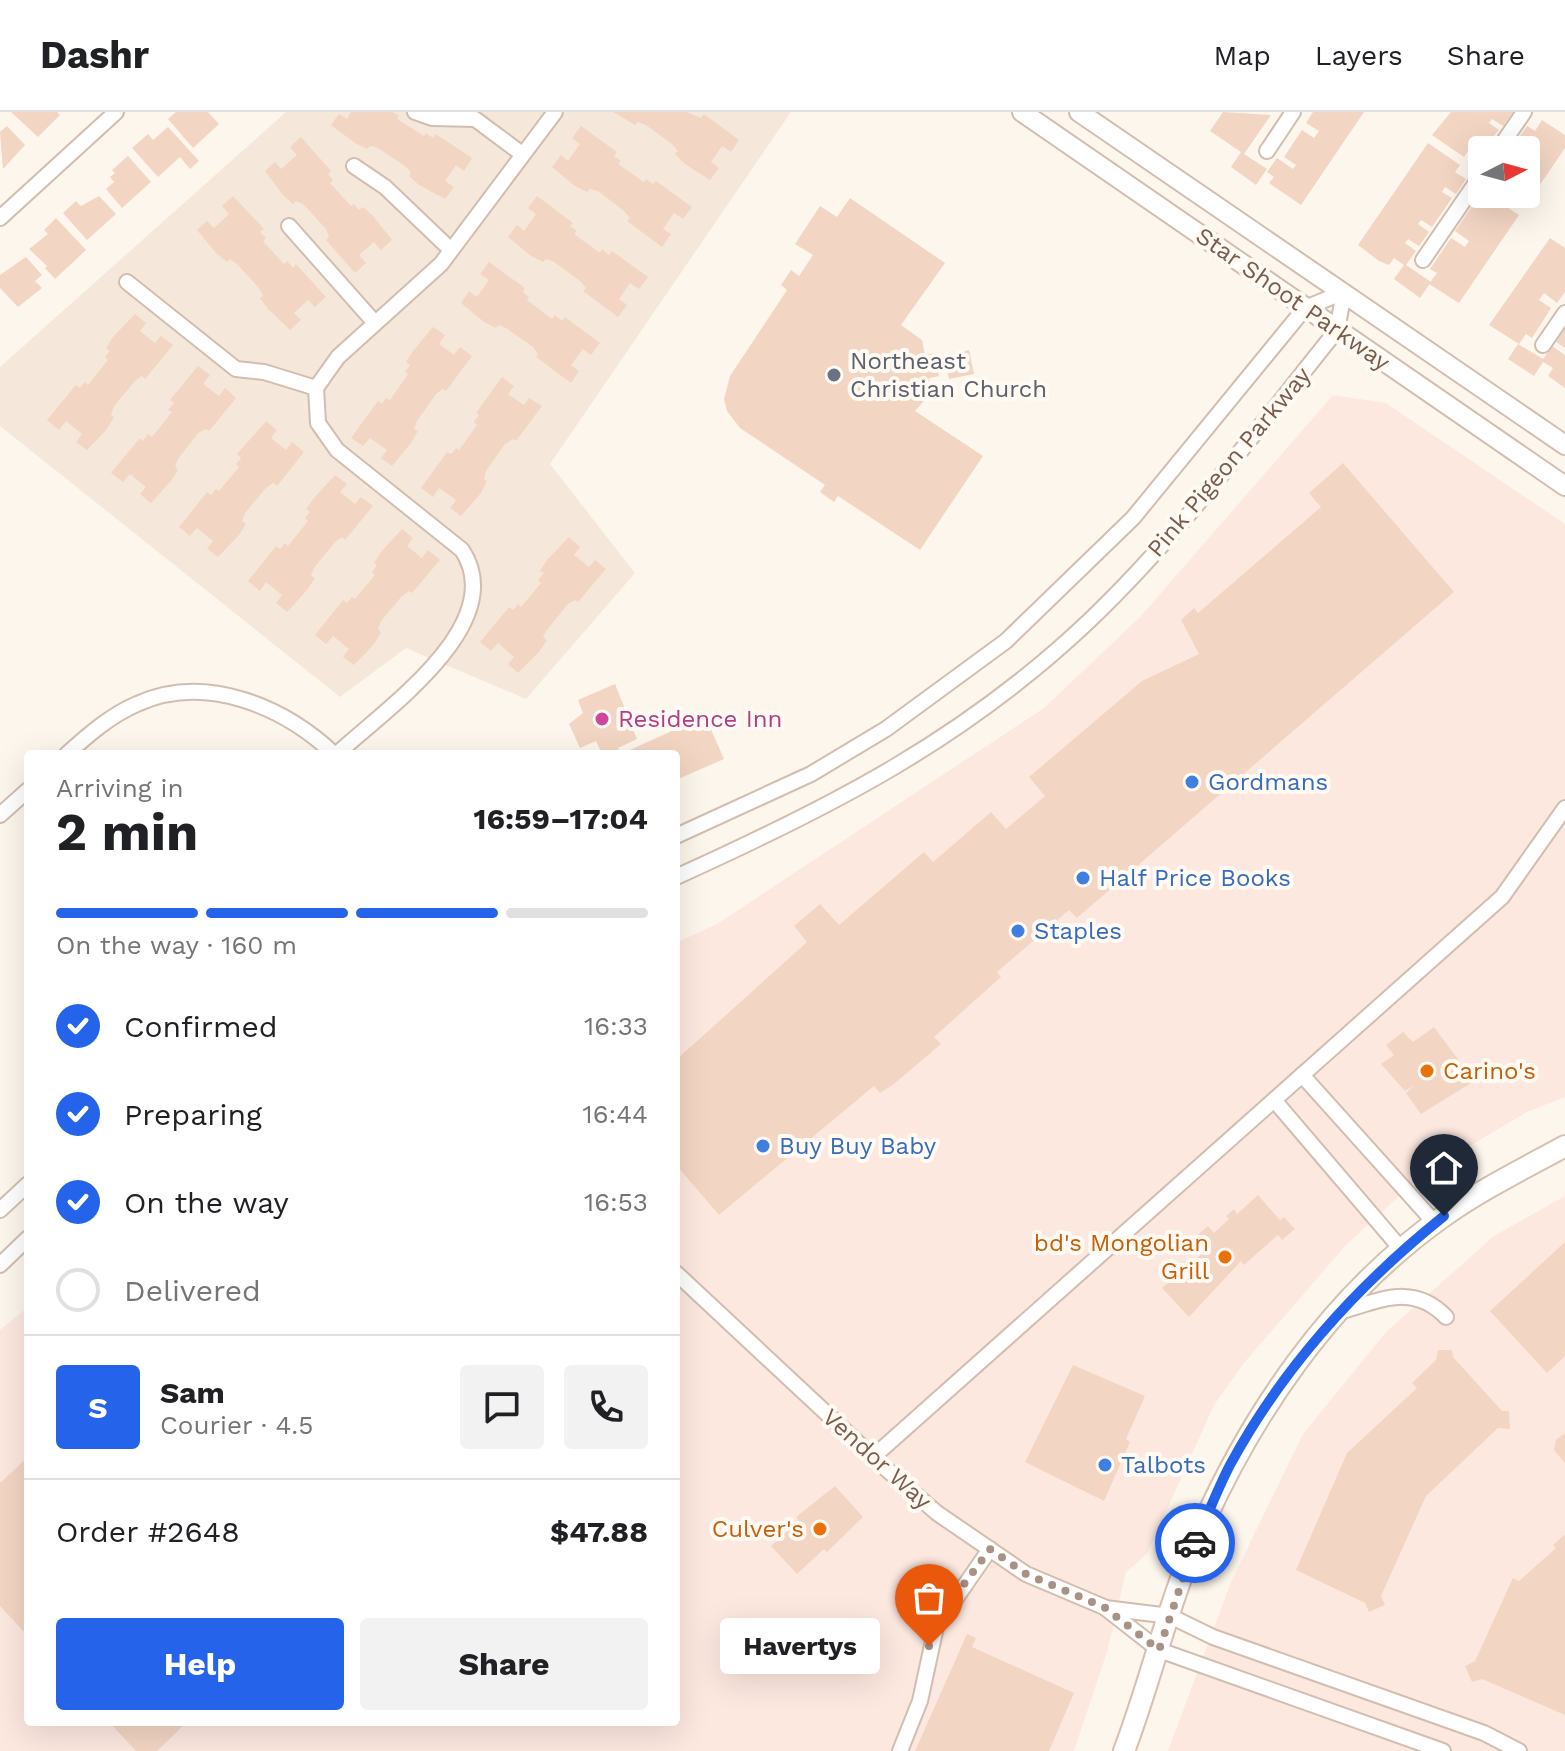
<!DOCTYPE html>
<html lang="en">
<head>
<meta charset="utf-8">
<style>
	:root { --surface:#fff; --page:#f2f2f2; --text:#202124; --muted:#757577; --line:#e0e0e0; --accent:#2563eb }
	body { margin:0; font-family:"Work Sans",sans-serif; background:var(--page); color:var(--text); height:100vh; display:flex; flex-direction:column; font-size:30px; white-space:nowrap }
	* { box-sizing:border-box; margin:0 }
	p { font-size:26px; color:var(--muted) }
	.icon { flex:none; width:44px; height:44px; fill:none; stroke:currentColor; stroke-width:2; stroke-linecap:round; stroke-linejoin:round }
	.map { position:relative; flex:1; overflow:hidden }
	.sheet { position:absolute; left:24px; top:638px; width:656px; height:976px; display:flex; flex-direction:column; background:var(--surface); border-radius:8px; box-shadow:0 8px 32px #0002 }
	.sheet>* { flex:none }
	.needle { width:52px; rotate:84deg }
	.tools { position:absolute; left:1468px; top:24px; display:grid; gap:16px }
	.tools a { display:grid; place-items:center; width:72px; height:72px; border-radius:8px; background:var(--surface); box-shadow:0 8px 32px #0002; font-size:40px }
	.pin { position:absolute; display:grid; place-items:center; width:68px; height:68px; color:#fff; margin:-82px -34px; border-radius:50% 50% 50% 0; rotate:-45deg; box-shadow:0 0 8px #0007 }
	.pin .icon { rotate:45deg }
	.courier { position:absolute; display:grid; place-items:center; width:80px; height:80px; margin:-40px; border:6px solid #2563eb; border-radius:50%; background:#fff; color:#222; box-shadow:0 2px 10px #0007 }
	.bubble { position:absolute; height:56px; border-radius:8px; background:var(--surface); box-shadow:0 8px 32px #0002; font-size:26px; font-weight:700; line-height:56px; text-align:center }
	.summary em { font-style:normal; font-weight:700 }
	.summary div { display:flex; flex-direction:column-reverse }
	.summary { display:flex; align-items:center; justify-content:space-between; height:136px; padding:0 32px }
	h1 { font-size:52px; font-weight:700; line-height:60px }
	.bar { display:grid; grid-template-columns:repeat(4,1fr); gap:12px 8px; align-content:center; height:96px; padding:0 32px }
	.bar i { height:10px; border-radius:6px; background:var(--line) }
	.bar .current { background:var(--accent) }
	.bar p { grid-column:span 4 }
	.line { display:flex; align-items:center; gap:20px; padding:0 32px; border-top:2px solid var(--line) }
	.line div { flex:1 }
	.round { display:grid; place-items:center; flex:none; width:84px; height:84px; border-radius:8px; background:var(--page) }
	ol { padding:0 32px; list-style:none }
	li { display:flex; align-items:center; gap:24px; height:88px }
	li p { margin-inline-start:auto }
	li .icon { padding:8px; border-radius:50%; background:var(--accent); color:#fff; stroke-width:4 }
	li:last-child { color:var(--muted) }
	li i { width:44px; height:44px; border:4px solid var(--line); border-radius:50% }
	.primary-button { display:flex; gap:16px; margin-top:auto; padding:16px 32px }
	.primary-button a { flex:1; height:92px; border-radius:8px; background:var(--accent); color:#fff; font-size:32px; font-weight:700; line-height:92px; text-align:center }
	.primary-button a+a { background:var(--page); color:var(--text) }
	header { display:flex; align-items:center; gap:48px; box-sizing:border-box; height:112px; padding:0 40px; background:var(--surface); border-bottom:2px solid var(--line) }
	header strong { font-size:38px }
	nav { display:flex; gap:44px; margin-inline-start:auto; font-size:28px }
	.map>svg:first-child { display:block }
	.residential { fill:#f5e8da }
	.commercial { fill:#fde8e0 }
	.building { fill:#f3d5c3 }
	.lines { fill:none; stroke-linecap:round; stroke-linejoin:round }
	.minor-casing { stroke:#d1beb0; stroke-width:18 }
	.tertiary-casing { stroke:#d1beb0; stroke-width:22 }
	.secondary-casing { stroke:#d6c0b0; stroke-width:24 }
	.minor { stroke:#fff; stroke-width:14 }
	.tertiary { stroke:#fff; stroke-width:18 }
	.secondary { stroke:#fff; stroke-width:20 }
	.done { stroke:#a89285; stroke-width:8; stroke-dasharray:0 14.4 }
	.route { stroke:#2563eb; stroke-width:10 }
	.worship-dot { fill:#6b7280; stroke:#fffaf3; stroke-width:3 }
	.hotel-dot { fill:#d1479c; stroke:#fffaf3; stroke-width:3 }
	.shop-dot { fill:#3f7fe0; stroke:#fffaf3; stroke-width:3 }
	.food-dot { fill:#e8710a; stroke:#fffaf3; stroke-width:3 }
	.labels { text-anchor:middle; stroke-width:8; stroke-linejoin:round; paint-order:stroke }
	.street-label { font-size:24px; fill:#7a5c4d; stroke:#fffaf3 }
	.worship-label { font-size:24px; fill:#5b616d; stroke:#fffaf3; text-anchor:start }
	.hotel-label { font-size:24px; fill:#b23c85; stroke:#fffaf3; text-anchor:start }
	.shop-label { font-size:24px; fill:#366cbe; stroke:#fffaf3; text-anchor:start }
	.food-label { font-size:24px; fill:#c56008; stroke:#fffaf3; text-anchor:end }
</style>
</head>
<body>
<header>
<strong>Dashr</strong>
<nav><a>Map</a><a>Layers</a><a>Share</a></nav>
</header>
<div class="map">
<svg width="1565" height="1639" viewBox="0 0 1565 1639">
	<rect width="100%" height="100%" fill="#fdf6ec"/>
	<!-- residential -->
	<path class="residential" d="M286,0h505l-241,352 85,109 -109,126 -120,-51 -66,49 -340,-271v-59z"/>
	<!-- commercial -->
	<g class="commercial">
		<path d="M1333,283l53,8 179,121v573l-38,15 -104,62 -77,71 -102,118 -30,42 -67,149 -21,18 -19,80 -33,99h-1074v-421l28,-23v415h648v-779l41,-19 327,-216 97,-92z"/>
		<path d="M1565,1084v555h-397l63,-169 72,-148 83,-102 108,-96z"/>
	</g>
	<!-- building -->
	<g class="building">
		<path d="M11,0h46l3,3 -22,22z"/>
		<path d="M176,0h32l11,12 -26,24 -25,-29z"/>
		<path d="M351,0h42l6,4 -2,3 27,17 2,-3 7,5 3,-4 36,24 -8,13 -8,-6 -11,16 9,6 -9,12 -26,-14 -10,-9 2,-4 -6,-6 -27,-18 -8,-2 -3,3 -12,-6 -24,-18 8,-11 8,5z"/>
		<path d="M613,0h73l15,6 3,-4 35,26 -8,12 -9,-6 -11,16 8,6 -9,12 -25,-16 -10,-10 3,-3 -6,-7 -26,-19 -8,-3 -3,3z"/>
		<path d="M1223,0l48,3 -27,39 23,15 -11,16 -25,-18 10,-15 -31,-21z"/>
		<path d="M1313,0h51l-63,93 -32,-22 5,-6 -7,-5 10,-14 16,11 3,-4 -12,-8 18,-27 12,8 5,-7 -13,-8z"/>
		<path d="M1451,0h62l-10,14 -11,-7 -3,4 10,7 -17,20 -2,9 -12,-8 -4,6 -32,-22z"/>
		<path d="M1542,8l23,15v13l-30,44 -9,-6v-36h-16l17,-24 8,5z"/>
		<path d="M7,14l18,19 -22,24 -3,-37z"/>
		<path d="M581,14l36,26 -3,4 7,5 -3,3 26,18 2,-3 7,5 3,-3 36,26 -9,12 -9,-6 -11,16 8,5 -9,13 -35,-26 3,-3 -6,-7 -26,-20 -8,-2 -3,3 -12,-6 -23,-19 9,-12 7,6 12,-17 -8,-6z"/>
		<path d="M168,15l31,34 -9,8 -10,-12 -22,20 -26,-29 16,-14 5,6z"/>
		<path d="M301,25l30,34 -3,3 5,6 -3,3 21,23 3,-2 5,6 4,-3 10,9 19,24 -11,10 -7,-8 -15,13 7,8 -11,10 -29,-33 3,-3 -3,-8 -22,-24 -8,-4 -3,3 -10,-9 -18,-24 10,-9 6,7 16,-14 -7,-8z"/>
		<path d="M1428,31l32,22 -5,7 11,7 -10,15 -11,-7 -3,5 10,6 -20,29 -11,-7 -3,4 11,8 -10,14 -11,-7 -3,4 11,8 -10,14 25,17 -11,16 -26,-19 10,-14 -10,-7 -5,7 -10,-4 -21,-16z"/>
		<path d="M128,44l23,26 -29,26 -16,-19 8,-7 -4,-5 5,-4 -3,-3z"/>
		<path d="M99,84l17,18 -29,26 -24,-27 13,-12 5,5z"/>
		<path d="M233,84l31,33 -4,3 6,6 -3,3 21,23 3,-3 6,7 3,-4 30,33 -11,10 -7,-7 -14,13 7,7 -11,10 -22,-21 -8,-11 3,-2 -4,-8 -22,-24 -7,-5 -3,3 -11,-9 -19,-23 10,-9 7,7 15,-14 -7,-8z"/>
		<path d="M537,84l36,27 -3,3 7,5 -3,3 26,19 2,-4 7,6 3,-4 36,26 -9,12 -9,-6 -11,16 8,6 -9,12 -35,-26 3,-3 -6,-7 -26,-19 -8,-3 -3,3 -12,-6 -23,-19 9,-12 7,6 12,-17 -8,-6z"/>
		<path d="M1490,84l29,19 -60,88 -30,-19 8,-11 -7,-4 21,-31 14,9 4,-6 -14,-10 20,-29 8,5z"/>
		<path d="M850,86l95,65 -44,62 21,15 3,15 9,-2 1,5 34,-8 5,24 -25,5 -2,-9 -9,2 1,4 -10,2 3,14 -17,19 68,45 -63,94 -82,-54 -4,6 -14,-10 5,-7 -85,-57 -13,-17 -3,-12 6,-23 57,-86 -6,-5 10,-15 8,6 14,-21 -18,-11 25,-38 17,11z"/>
		<path d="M56,106l30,32 -31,29 -10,-11 2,-2 -18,-17 19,-15 -4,-4z"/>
		<path d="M1550,126l15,10v44l-8,11 -13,-10 -5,7 12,8 -19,30 -6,-4 -7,10 -30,-19z"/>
		<path d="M26,145l16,18 -7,6 7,7 -24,19 -18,-19v-13z"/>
		<path d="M489,150l36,26 -2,4 6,5 -2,3 25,19 3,-4 7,6 3,-4 35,26 -9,12 -8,-6 -12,16 8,6 -8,12 -35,-26 2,-3 -5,-7 -27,-19 -8,-3 -2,3 -12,-6 -23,-19 8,-12 8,6 12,-17 -9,-6z"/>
		<path d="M135,202l11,9 -6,8 15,12 6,-7 12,9 -28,34 -3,-3 -7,5 -21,25 -3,9 3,2 -7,12 -20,21 -11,-8 6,-8 -16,-13 -7,9 -12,-10 29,-35 4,3 5,-6 3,3 20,-25 -3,-3 5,-6 -4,-3 7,-11z"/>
		<path d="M433,215l12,8 -6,9 15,11 6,-8 12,9 -26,35 -3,-2 -7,5 -19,27 -3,8 4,2 -7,12 -19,23 -11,-8 6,-8 -17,-12 -7,8 -12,-8 27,-37 4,3 4,-6 4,2 18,-26 -3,-2 5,-7 -4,-3 7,-11z"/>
		<path d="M1565,216v20l-9,-6z"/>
		<path d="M1518,232l25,15 9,-13 13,9v33l-17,-12 5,-8 -10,-6 -9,14 -26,-17z"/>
		<path d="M198,254l12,9 -7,9 16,12 6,-8 11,10 -27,33 -3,-2 -8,4 -20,26 -3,8 3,3 -7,11 -20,22 -11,-9 6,-7 -16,-13 -7,8 -12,-9 29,-35 3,3 5,-7 4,3 20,-25 -4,-2 6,-7 -4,-3z"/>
		<path d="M502,265l12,9 -6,8 16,11 5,-7 13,8 -26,35 -3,-2 -8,5 -19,27 -2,8 3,2 -6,12 -20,23 -11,-8 6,-8 -17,-12 -6,9 -12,-9 26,-36 4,2 5,-6 3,2 18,-25 -3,-3 5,-7 -3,-2z"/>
		<path d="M266,309l11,9 -6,8 15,12 6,-8 12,10 -27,34 -4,-3 -7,5 -21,25 -3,8 4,3 -7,11 -21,22 -11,-8 6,-8 -16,-13 -7,8 -11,-9 28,-35 4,3 5,-6 3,2 20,-24 -3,-3 5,-6 -4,-4z"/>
		<path d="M1343,351l111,129 -377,326 -8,-8 -72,62 4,5 -67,60 7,7 -47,40 -14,9 -6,-7 -155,129 -43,-50v-105l131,-118 -13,-16 26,-22 19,21 85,-73 9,10 58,-50 15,17 39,-33 -16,-19 113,-96 57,-27 -18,-34 13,-12 4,5 123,-106 -12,-14z"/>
		<path d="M335,363l12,9 -7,8 15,12 6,-7 12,9 -28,34 -3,-3 -7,5 -21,26 -3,8 4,2 -8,12 -20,22 -11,-9 6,-8 -16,-13 -6,9 -12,-10 28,-35 4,3 5,-6 3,3 20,-25 -3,-3 5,-6 -4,-3 8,-11z"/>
		<path d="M402,417l11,9 -6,8 15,12 6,-8 12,10 -28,33 -3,-2 -7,5 -21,25 -3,8 3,3 -6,11 -21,22 -11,-8 6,-8 -16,-13 -7,8 -11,-9 28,-35 4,3 5,-6 3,2 20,-24 -3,-3 5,-7 -3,-2 7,-11z"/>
		<path d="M569,425l11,10 -6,8 15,12 6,-7 11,9 -28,33 -3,-2 -7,4 -21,26 -4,7 4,3 -8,12 -21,21 -10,-9 6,-7 -16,-14 -7,8 -11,-9 29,-35 4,3 5,-6 3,3 20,-24 -3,-3 6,-7 -4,-2 7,-11z"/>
		<path d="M615,572l22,55 -19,9 2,6h-18l-6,-13 -16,7 -11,-24 14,-11 -5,-13z"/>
		<path d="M705,604l19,43 -48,21v-26h-55z"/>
		<path d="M1434,915l37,50v6l-50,31 -15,-21 8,-8 -9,6 -24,-27 13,-9 -8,-10 17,-13 10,10z"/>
		<path d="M1258,1083l22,25 4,-3 11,12 -13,11 -4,-5 -34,30 -3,-4 -52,56 -27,-29 41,-35 1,-6 -9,-10 13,-11 6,7 15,-14 -3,-3 8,-7 3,5z"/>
		<path d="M1565,1130v114l-18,17 -57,-62z"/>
		<path d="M1438,1238h14l1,7 49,54h7l1,18 -12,-1 -72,68 -45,100 4,9 -16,7 -4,-9 -69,-33 51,-117 70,-65 -5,-5 24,-23z"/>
		<path d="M1073,1253l72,31 -19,43 4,3 -26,59 -79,-39z"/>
		<path d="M1565,1321v30l-11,-13 2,-10z"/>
		<path d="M28,1345v179l-28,-30v-123z"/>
		<path d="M835,1374l28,31 -36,35 -3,-3 -27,25 -26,-28 28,-25 -3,-4z"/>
		<path d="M1565,1422v181l-83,-36 -10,3 -7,-16 10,-5 38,-83 6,3 37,-33 -3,-3z"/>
		<path d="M967,1522l9,4 -4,9 102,46 -25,58h-134z"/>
		<path d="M109,1610h78l-30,29h-21z"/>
	</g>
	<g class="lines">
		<!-- minor casing -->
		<g class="minor-casing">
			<g id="minor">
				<path d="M415,0l17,6 43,1 47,35"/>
				<path d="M1498,38l26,-38"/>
				<path d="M1267,39l26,-39"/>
				<path d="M354,54l31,21 66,63"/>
				<path d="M0,106l116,-106"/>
				<path d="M289,114l86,97"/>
				<path d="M1423,148l59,-86"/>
				<path d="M127,170l109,87 28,3 52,16"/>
				<path d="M1543,233l22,-32"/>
				<path d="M67,642c21,-19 44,-39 70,-50 68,-31 146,2 197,50"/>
				<path d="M337,642c47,-44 174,-130 125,-204l-125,-100 -19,-27 -2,-35 22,-31 103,-93 114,-152"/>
				<path d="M0,703l28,-25"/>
				<path d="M676,724l135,-62 75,-45 120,-88 127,-123 172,-210 39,-16"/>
				<path d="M676,765c155,-70 289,-138 414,-257 92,-88 168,-192 247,-290l7,-38"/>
				<path d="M1302,963l133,148"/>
				<path d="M1274,988l128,150"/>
				<path d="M0,1098l28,-26"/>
				<path d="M0,1153l28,-27"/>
				<path d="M676,1161l209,195 52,45 89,61 78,33 55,43 284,101"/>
				<path d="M1339,1200c40,-11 74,-30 107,5"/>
				<path d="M873,1345l629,-560 63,-89"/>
				<path d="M1105,1496l65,8 43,21 271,96 35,18"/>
				<path d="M900,1639l20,-50 16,-74 54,-78"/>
			</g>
		</g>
		<!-- tertiary casing -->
		<g class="tertiary-casing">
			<g id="tertiary">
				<path d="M1022,0l543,374"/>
				<path d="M1079,0l486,333"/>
			</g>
		</g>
		<!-- secondary casing -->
		<g class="secondary-casing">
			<path id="secondary" d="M1124,1639c26,-68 42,-140 70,-206 54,-127 136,-249 250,-329 38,-27 81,-48 121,-70"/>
		</g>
		<!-- minor -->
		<use href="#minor" class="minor"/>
		<!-- tertiary -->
		<use href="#tertiary" class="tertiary"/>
		<!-- secondary -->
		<use href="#secondary" class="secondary"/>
	</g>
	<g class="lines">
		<!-- done -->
		<path class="done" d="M929,1534l24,-47 37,-50 36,25 78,33 55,43 36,-107"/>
		<!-- route -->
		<path class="route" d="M1195,1431c12,-26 22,-53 35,-78 53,-98 128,-180 214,-249"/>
	</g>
	<!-- markers -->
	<circle class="worship-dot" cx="834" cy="263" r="8"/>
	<circle class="hotel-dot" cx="602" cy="607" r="8"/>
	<g class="shop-dot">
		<circle cx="1192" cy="670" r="8"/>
		<circle cx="1083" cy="766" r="8"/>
		<circle cx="1018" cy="819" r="8"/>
		<circle cx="763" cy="1034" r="8"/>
		<circle cx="1105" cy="1353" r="8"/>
	</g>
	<g class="food-dot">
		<circle cx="1427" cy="959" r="8"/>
		<circle cx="1225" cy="1145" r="8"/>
		<circle cx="820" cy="1417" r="8"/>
	</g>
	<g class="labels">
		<!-- street labels -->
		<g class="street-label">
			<text transform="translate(1293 187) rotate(35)" y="8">Star Shoot Parkway</text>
			<text transform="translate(1229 350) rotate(-50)" y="8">Pink Pigeon Parkway</text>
			<text transform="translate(877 1347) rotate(42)" y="8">Vendor Way</text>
		</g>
		<!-- worship labels -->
		<g class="worship-label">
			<text x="850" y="257">Northeast<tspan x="850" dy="28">Christian Church</tspan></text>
		</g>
		<!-- hotel labels -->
		<g class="hotel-label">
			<text x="618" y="615">Residence Inn</text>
		</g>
		<!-- shop labels -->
		<g class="shop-label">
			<text x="1208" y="678">Gordmans</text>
			<text x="1099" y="774">Half Price Books</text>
			<text x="1034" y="827">Staples</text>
			<text x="779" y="1042">Buy Buy Baby</text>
			<text x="1121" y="1361">Talbots</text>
		</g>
		<!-- food labels -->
		<g class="food-label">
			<text x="1443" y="967" text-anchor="start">Carino's</text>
			<text x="1209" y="1139">bd's Mongolian<tspan x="1209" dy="28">Grill</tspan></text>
			<text x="804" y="1425">Culver's</text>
		</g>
	</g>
</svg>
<div class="tools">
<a><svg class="needle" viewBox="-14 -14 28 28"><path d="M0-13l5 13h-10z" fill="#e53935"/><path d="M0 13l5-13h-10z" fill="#757577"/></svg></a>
</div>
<div class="pin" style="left:929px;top:1534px;background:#ea580c"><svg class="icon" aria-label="bag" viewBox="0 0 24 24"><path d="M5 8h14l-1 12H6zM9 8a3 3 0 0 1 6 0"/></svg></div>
<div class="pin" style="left:1444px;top:1104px;background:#1f2937"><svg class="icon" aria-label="home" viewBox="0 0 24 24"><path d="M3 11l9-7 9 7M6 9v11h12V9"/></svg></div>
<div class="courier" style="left:1195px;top:1431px"><svg class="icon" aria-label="car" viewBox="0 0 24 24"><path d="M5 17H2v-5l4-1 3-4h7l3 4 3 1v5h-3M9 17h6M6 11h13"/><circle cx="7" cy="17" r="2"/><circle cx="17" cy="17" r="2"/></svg></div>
<div class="bubble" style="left:720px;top:1506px;width:160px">Havertys</div>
<section class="sheet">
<div class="summary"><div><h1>2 min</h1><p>Arriving in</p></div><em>16:59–17:04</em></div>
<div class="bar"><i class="current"></i><i class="current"></i><i class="current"></i><i></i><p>On the way · 160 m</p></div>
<ol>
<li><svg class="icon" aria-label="check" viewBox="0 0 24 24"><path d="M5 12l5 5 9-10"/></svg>Confirmed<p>16:33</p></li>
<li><svg class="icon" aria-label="check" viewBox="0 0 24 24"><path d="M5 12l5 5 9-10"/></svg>Preparing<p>16:44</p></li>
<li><svg class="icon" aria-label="check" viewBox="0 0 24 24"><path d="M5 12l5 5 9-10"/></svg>On the way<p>16:53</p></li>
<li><i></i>Delivered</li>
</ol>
<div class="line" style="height:144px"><b class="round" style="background:var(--accent);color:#fff">S</b><div><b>Sam</b><p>Courier · 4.5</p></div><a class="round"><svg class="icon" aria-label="chat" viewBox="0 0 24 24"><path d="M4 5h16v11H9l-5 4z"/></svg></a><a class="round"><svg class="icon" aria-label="phone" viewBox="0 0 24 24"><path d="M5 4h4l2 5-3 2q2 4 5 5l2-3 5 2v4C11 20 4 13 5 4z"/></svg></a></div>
<div class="line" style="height:104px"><div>Order #2648</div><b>$47.88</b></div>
<div class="primary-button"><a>Help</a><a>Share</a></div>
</section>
</div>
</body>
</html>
